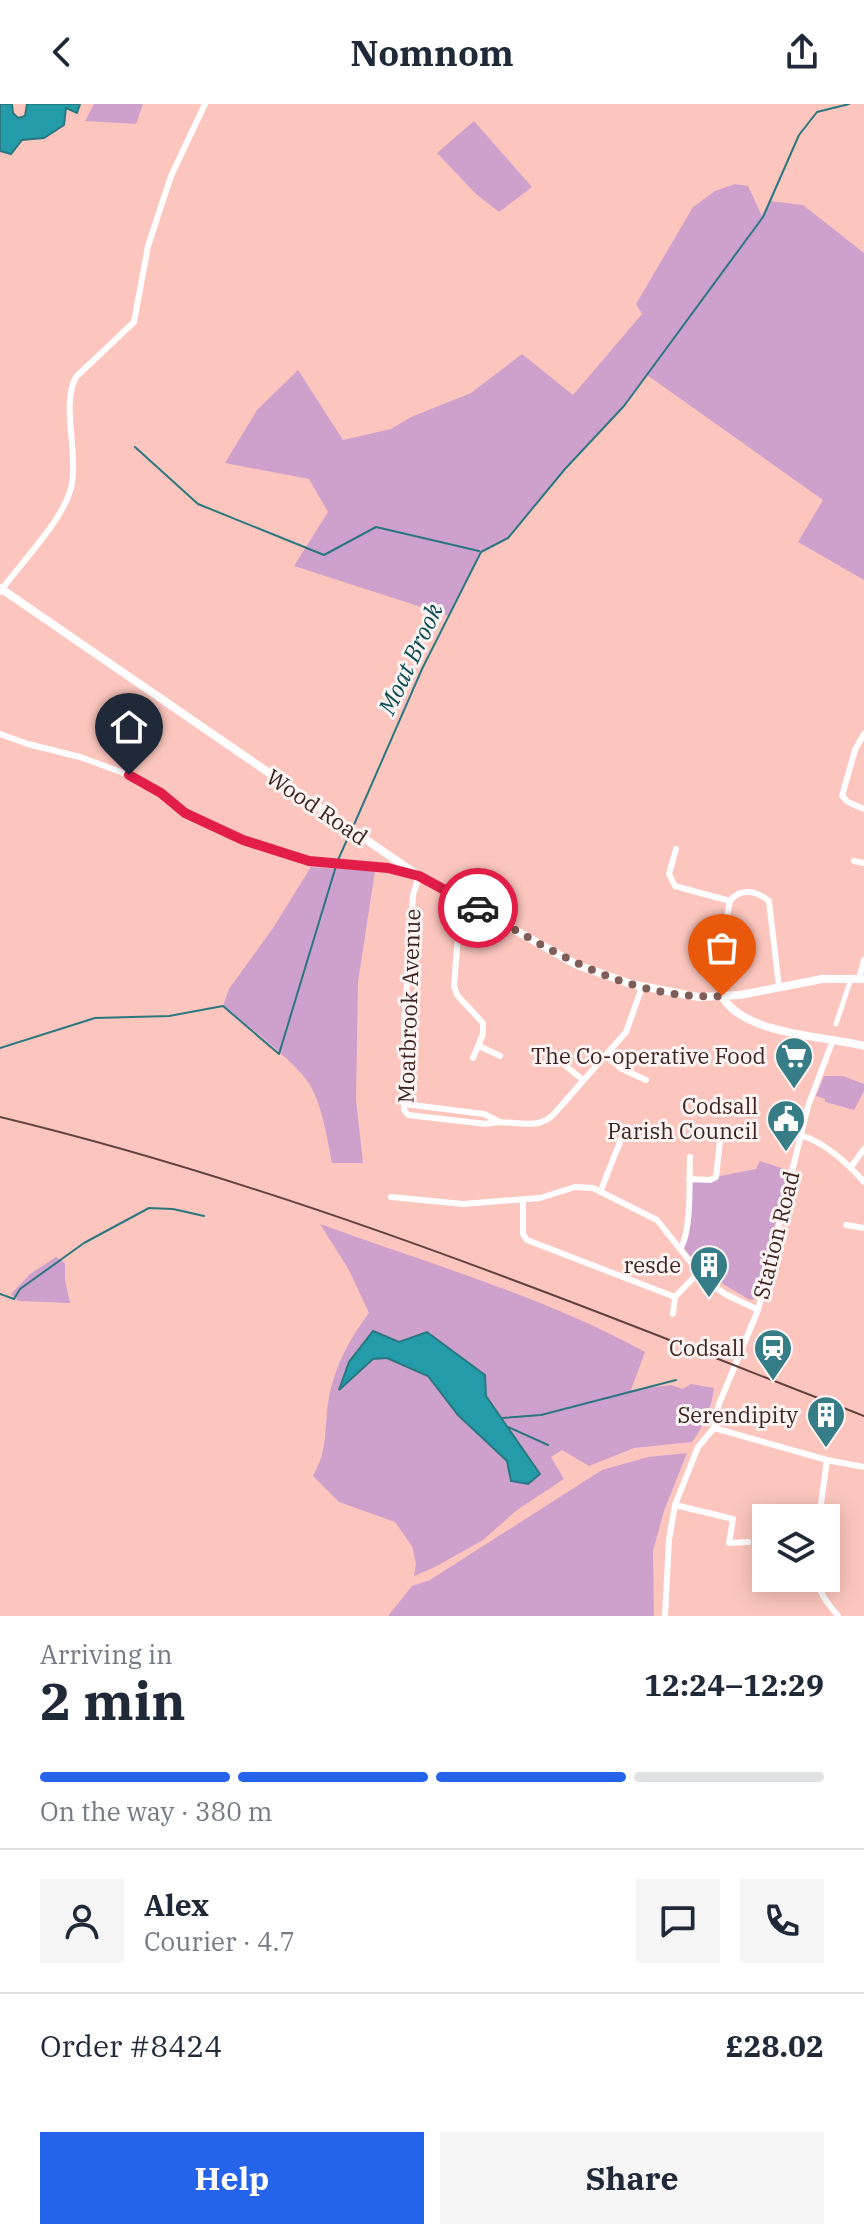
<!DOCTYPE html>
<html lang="en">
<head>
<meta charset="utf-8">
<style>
	:root { --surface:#fff; --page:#f6f6f7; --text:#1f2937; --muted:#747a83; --line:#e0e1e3; --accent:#2563eb }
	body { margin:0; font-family:"IBM Plex Serif",serif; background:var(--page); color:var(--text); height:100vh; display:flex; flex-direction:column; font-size:30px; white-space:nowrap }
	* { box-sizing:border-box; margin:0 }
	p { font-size:26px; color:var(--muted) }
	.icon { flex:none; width:44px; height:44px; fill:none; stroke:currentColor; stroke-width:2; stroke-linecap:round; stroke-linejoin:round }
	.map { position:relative; height:1512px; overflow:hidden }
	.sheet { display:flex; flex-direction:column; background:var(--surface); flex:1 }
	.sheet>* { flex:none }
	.controls { position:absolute; left:752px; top:1400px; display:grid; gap:16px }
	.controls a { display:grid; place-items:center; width:88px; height:88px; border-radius:0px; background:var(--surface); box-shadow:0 4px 20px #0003; font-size:40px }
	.pin { position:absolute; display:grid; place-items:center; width:68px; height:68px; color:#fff; margin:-82px -34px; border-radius:50% 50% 50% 0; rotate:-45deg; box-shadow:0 0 8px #0007 }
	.pin .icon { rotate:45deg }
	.courier { position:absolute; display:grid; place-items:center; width:80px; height:80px; margin:-40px; border:6px solid #e11d48; border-radius:50%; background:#fff; color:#222; box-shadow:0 2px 10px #0007 }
	.head em { font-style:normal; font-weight:700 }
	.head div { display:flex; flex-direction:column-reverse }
	.head { display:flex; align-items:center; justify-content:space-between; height:136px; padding:0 40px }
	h1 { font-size:52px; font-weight:700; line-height:60px }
	.bar { display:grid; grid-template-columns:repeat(4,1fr); gap:12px 8px; align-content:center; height:96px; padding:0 40px }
	.bar i { height:10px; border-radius:6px; background:var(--line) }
	.bar .on { background:var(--accent) }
	.bar p { grid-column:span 4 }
	.line { display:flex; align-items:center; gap:20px; padding:0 40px; border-top:2px solid var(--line) }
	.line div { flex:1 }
	.round { display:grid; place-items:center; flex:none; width:84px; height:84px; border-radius:0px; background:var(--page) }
	.button { display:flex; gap:16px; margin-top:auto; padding:16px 40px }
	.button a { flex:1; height:92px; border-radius:0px; background:var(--accent); color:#fff; font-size:32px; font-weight:700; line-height:92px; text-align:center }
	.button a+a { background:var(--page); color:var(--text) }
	header { display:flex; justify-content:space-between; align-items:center; height:104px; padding:0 40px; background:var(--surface); font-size:36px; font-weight:700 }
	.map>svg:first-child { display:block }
	.green { fill:#cea1cd; fill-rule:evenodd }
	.water { fill:#239ba9; stroke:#2b7780; stroke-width:2 }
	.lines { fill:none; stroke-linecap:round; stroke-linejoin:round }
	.stream { stroke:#2b7780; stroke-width:2 }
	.pedestrian { stroke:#fff; stroke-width:5 }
	.minor { stroke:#fff; stroke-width:6 }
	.tertiary { stroke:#fff; stroke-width:8 }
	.rail { stroke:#61423e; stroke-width:2 }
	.done { stroke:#805d58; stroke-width:8; stroke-dasharray:0 14.4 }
	.route { stroke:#e11d48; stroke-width:10 }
	.labels { text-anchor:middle; stroke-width:6; stroke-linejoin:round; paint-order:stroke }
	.street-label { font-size:22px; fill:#3e2421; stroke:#fbf4f3 }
	.poi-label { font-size:22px; fill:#3e2421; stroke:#fbf4f3; text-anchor:end }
	.water-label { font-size:24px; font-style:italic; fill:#094c54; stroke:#fbf4f3 }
</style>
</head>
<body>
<header><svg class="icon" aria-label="back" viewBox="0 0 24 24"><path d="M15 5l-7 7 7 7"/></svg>Nomnom<svg class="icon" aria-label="share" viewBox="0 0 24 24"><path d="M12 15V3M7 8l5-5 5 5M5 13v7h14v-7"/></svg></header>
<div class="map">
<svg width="864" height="1512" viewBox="0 0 864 1512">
	<rect width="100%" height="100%" fill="#fcc6be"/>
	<!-- green -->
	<g class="green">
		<path d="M94,0h49l-7,20 -51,-3z"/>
		<path d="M474,17l58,66 -33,25 -23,-18 -39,-41z"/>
		<path d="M735,80l13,2 14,30 7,-15 34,4 61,48v327l-66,-38 25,-42 -176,-125 -23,31 -59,63 -57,69 -27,14 -32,64 -155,-50 34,-54 -19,-33 -84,-16 32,-53 41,-40 45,70 48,-11 20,-12 60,-24 51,-39 51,41 69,-81 -6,-10 57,-97 22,-16z"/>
		<path d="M311,763l64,4 -17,111 -2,118 7,63h-31c-5,-25 -9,-55 -22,-78 -13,-22 -65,-61 -87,-79l6,-17 44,-61z"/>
		<path d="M824,972h19l21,8v7l-10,19 -29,-8v-3l-9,-3z"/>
		<path d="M760,1057l28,9 -24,99 -10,30 -4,1 -49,-29 -18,-24c11,-21 6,-43 10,-66l23,-1 4,-4 36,-7z"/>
		<path d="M320,1120c107,39 225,73 325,128l-14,38 40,-5 12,4 8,-5 23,4c-3,22 -9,36 -22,54l-58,6 -45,18 -27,-16 -11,7 13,22 -47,31 -34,30 -48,27 -21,9 2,-12 -4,-18 -17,-24 -56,-20 -26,-26c15,-26 11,-44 15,-73 5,-33 21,-64 41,-90l-20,-43zM373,1227l111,43 2,22 54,78 -33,-13 -49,-46 -30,-39 -41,-18 -15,1 -32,29z"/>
		<path d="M56,1153l9,6v17l5,23 -52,-2 -7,-7 19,-20z"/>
		<path d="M687,1349l-23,58 -11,40 1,65h-266l24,-30 18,-6 172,-110 46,-13z"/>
	</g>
	<!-- water -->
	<g class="water">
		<path d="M0,0h12l1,9 5,5 7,-2 2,-12h53l-3,9 -11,-5 -2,17 -20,13 -22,2 -11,14 -11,-3z"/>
		<path d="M373,1227l26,11 28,-10 58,43 1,21 54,78 -12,10 -17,-3 -4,-20 -49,-46 -30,-39 -41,-18 -14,1 -34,31 10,-28z"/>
	</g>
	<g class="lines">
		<!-- stream -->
		<g class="stream">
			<path d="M135,343l63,57 126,51 52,-28 103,24"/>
			<path d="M353,723l69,-158 59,-117 27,-14 57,-69 59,-63 139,-189 36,-82 18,-23 32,-8"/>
			<path d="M338,756l12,-27"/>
			<path d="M0,944l95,-30 74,-2 54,-10 56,48 57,-188"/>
			<path d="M0,1190l14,5 6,-10 64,-46 65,-35 24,1 31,7"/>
			<path d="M502,1314l39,-3 135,-35"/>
			<path d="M508,1323l40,18"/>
		</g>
		<!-- pedestrian -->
		<path class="pedestrian" d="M836,920l15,-45"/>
		<!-- minor -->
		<g class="minor">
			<path d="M0,488c20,-29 67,-75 72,-109 6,-32 -11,-79 4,-106l58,-55 14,-76 23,-70 34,-72"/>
			<path d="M0,630l28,10 52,13 49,18 32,18 24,20 58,27 66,21 79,7 31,8 -6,19 -9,131v84l4,5 78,9c23,-7 48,9 67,-9l73,-83 16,-45"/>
			<path d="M864,630l-9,16 -13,46 6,6 16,7"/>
			<path d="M676,745l-7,25 6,12 55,15c10,-14 27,-10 39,0l10,86"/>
			<path d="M854,757l10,2"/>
			<path d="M468,798l-9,22 -5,62 3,9 26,28v11l-10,24"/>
			<path d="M716,869l14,-72"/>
			<path d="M859,875l5,-19"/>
			<path d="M479,942l21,10"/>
			<path d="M545,945l38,31"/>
			<path d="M606,952l16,13 24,11"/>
			<path d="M404,1000l80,10 14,7"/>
			<path d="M800,1031c26,8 46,27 64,47"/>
			<path d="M851,1063l13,-18"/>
			<path d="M689,1075l21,1 6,-3 4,-36"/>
			<path d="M601,1086l24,-61"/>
			<path d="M391,1093l72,7 77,-6 35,-11 18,1 64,32 47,59 21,15 33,16"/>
			<path d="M523,1096v34l4,6 148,57 23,-24"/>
			<path d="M846,1121l18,3"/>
			<path d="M680,1145c12,-18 9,-68 10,-92"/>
			<path d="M673,1210l2,-17"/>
			<path d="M714,1324l113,32 37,7"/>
			<path d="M675,1401l58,14 -4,24 19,-1"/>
			<path d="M819,1414l8,-58"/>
			<path d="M817,1474c1,14 12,27 21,38"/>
			<path d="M665,1512l4,-76 6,-35 23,-58 16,-19 5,-24 39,-94 50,-204 25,-66"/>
		</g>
		<!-- tertiary -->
		<g class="tertiary">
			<path d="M0,484l419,288 158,89 54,19 67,13 42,-2 82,-16h42"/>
			<path d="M722,892c21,39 104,40 142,50"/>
		</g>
		<!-- rail -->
		<path class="rail" d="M0,1013c299,72 578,188 864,299"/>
	</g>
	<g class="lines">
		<!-- done -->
		<path class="done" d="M478,804c76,45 153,93 244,88"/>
		<!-- route -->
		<path class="route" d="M129,671l32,18 24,20 58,27 66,21 79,7 31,8 59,32"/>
	</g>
	<!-- icons -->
	<defs>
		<g id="supermarket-pin" transform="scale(2)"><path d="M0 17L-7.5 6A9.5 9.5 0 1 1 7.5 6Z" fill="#367d87" stroke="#fbf4f3"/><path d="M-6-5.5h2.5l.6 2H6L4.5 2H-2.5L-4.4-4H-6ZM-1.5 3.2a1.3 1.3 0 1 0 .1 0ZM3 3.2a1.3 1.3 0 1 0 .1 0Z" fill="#fff"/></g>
		<g id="civic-pin" transform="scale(2)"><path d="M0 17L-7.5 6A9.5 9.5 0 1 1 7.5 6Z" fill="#367d87" stroke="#fbf4f3"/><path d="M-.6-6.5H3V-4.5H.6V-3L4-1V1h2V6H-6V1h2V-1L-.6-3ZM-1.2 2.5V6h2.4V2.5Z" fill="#fff"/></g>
		<g id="building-pin" transform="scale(2)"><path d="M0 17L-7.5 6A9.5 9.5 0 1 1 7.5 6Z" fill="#367d87" stroke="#fbf4f3"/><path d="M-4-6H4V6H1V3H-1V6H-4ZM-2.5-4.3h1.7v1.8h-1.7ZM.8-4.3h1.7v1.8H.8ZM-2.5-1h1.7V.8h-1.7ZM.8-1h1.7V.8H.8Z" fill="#fff"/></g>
		<g id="station-pin" transform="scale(2)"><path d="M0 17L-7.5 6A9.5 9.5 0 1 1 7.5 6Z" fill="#367d87" stroke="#fbf4f3"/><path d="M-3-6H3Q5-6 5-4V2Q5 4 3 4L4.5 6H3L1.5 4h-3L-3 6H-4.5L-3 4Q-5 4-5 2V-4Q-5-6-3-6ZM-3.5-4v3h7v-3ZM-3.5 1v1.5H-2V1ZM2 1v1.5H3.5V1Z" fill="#fff"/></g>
	</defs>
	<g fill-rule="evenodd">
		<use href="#supermarket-pin" x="794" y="952"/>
		<use href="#civic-pin" x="786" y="1015"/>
		<use href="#building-pin" x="709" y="1161"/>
		<use href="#station-pin" x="773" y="1244"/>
		<use href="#building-pin" x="826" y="1311"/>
	</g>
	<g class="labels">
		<!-- street labels -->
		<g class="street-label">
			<text transform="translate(317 703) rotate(34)" y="8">Wood Road</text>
			<text transform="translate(409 902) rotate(-88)" y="8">Moatbrook Avenue</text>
			<text transform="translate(776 1131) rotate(-76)" y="8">Station Road</text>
		</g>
		<!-- poi labels -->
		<g class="poi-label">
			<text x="766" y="960">The Co-operative Food</text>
			<text x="758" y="1010">Codsall<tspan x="758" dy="25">Parish Council</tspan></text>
			<text x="681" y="1169">resde</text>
			<text x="745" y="1252">Codsall</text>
			<text x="798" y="1319">Serendipity</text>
		</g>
		<!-- water labels -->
		<g class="water-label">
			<text transform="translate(411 555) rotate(-65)" y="8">Moat Brook</text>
		</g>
	</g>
</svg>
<div class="controls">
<a><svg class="icon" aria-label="layers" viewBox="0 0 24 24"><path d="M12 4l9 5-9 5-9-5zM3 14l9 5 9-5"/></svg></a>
</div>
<div class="pin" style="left:722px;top:892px;background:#ea580c"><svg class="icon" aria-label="bag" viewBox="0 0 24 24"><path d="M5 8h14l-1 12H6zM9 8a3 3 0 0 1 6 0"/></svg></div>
<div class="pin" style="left:129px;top:671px;background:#1f2937"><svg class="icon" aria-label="home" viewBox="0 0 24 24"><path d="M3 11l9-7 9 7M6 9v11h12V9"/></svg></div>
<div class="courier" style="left:478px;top:804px"><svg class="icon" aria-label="car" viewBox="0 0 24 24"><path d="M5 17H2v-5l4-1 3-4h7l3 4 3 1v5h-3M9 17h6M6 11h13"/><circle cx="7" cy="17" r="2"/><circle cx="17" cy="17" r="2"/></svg></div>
</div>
<section class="sheet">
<div class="head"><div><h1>2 min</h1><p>Arriving in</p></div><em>12:24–12:29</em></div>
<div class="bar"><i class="on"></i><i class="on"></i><i class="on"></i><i></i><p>On the way · 380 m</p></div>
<div class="line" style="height:144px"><a class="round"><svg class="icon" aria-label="person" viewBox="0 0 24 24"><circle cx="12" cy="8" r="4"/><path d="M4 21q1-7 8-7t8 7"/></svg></a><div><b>Alex</b><p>Courier · 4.7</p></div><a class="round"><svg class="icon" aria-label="chat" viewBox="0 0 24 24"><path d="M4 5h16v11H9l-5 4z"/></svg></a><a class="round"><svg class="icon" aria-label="phone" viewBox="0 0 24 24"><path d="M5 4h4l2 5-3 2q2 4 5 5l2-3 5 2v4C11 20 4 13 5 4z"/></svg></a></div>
<div class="line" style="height:104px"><div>Order #8424</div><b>£28.02</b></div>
<div class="button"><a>Help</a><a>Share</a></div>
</section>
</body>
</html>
